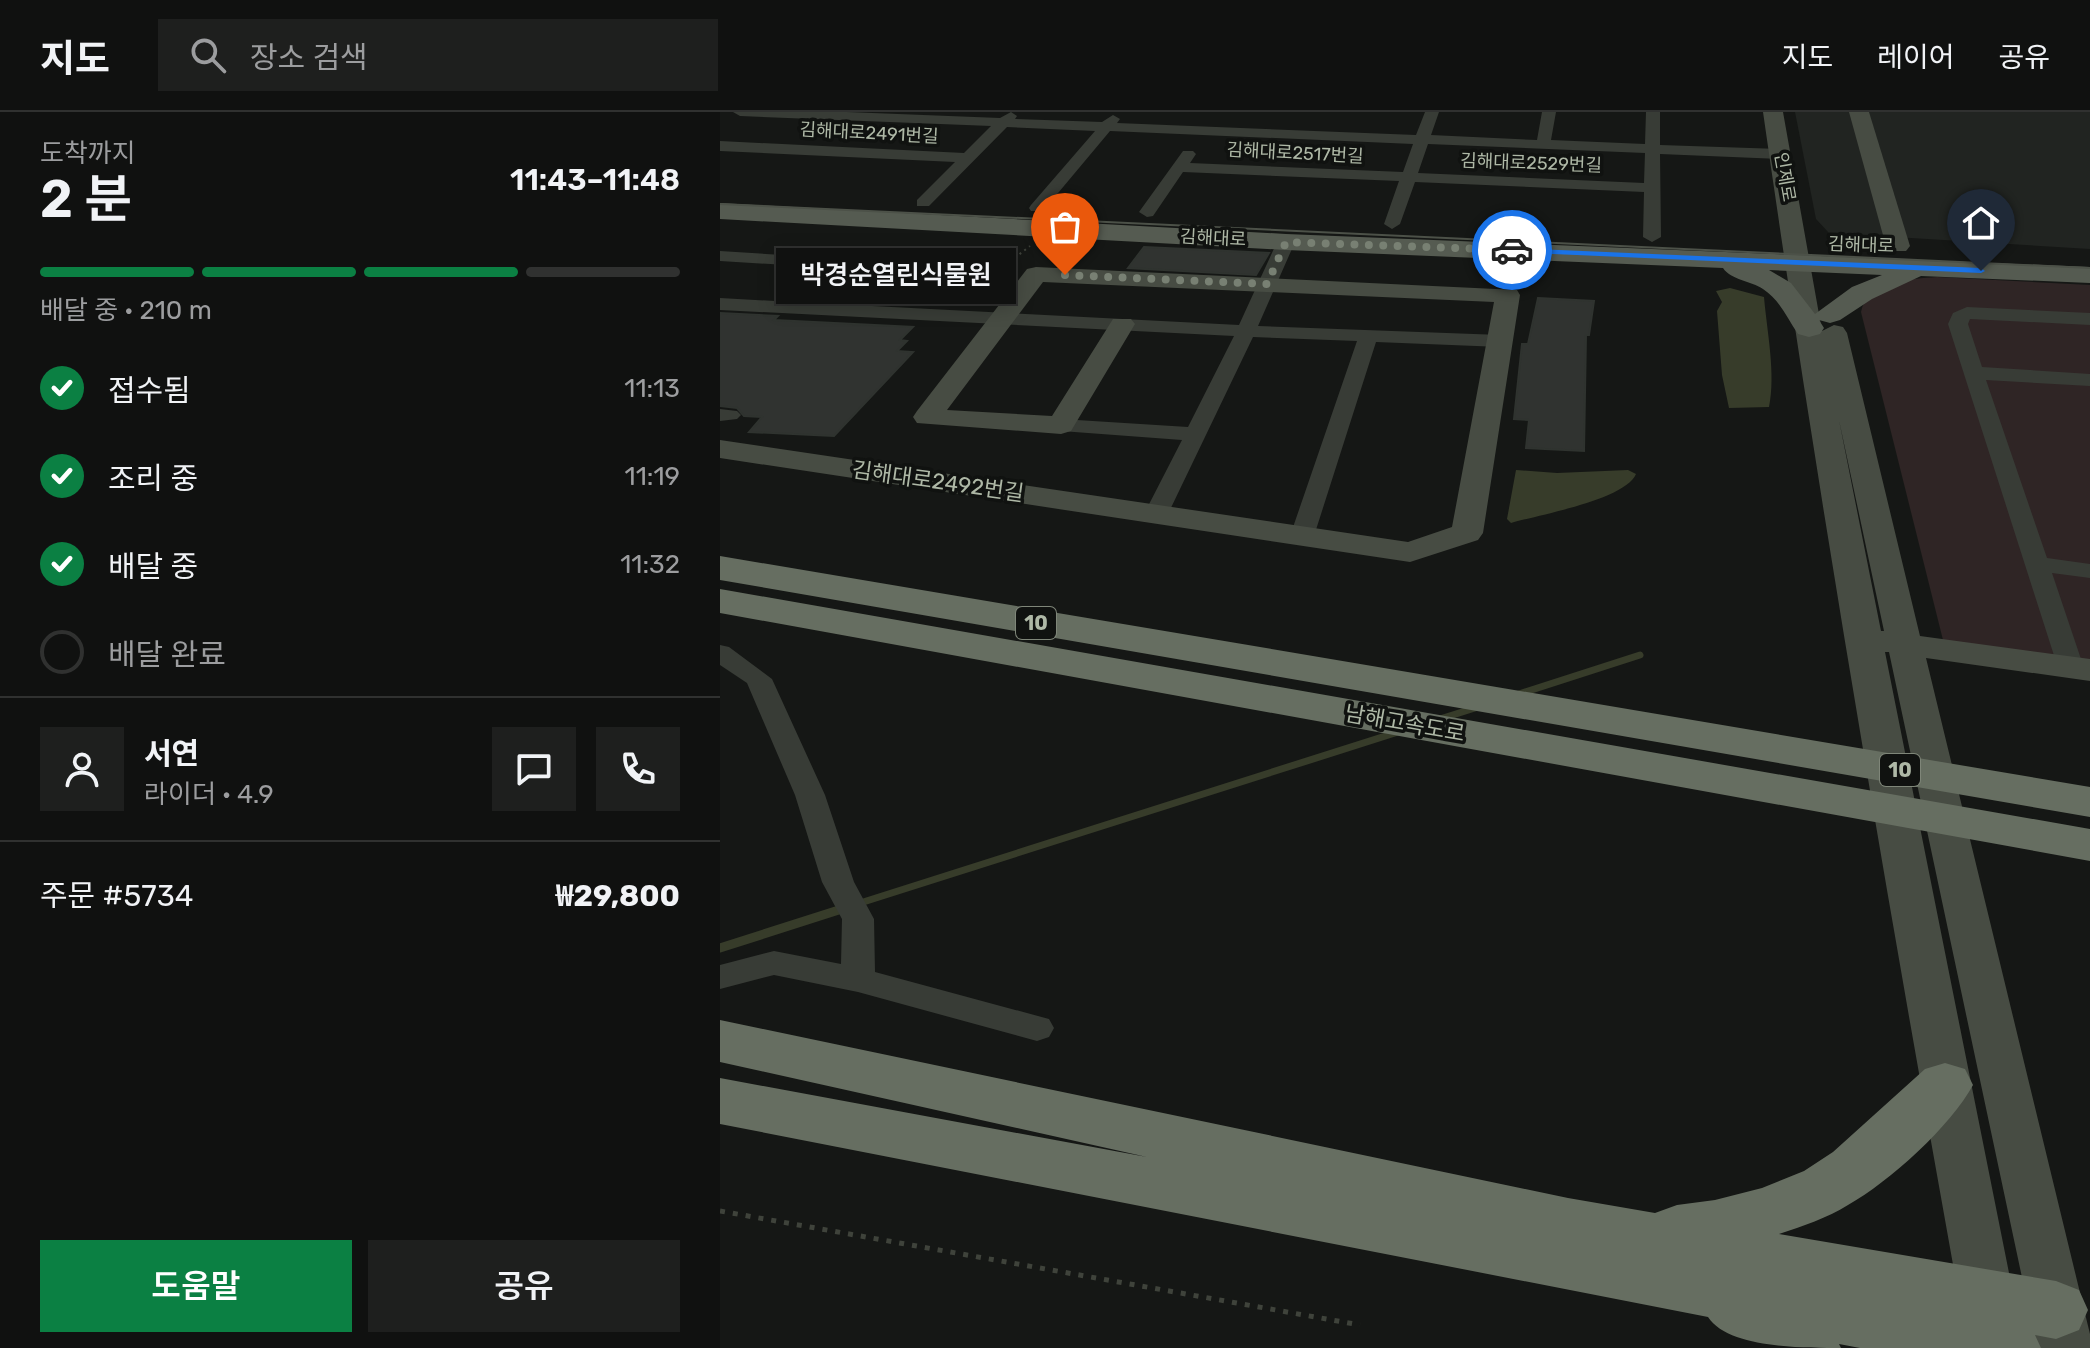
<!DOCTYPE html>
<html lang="ko">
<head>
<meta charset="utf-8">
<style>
	:root { --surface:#101110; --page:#1e1f1e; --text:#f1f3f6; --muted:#9c9d9f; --line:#303130; --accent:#0b8043 }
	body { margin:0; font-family:Rubik,"Noto Sans KR",sans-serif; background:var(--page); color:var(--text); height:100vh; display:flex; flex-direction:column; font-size:30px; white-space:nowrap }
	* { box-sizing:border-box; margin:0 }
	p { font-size:26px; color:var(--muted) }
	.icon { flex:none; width:44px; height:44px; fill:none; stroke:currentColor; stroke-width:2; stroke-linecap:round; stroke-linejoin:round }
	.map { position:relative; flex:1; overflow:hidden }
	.sheet { display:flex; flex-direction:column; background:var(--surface); width:720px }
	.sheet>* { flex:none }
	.pin { position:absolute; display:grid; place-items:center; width:68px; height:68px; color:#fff; margin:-82px -34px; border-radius:50% 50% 50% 0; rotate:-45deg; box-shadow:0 0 8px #0007 }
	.pin .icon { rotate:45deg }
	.courier { position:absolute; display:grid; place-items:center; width:80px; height:80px; margin:-40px; border:6px solid #1a73e8; border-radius:50%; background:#fff; color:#222; box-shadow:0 2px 10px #0007 }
	.bubble { position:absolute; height:56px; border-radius:0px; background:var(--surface); box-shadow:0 4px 20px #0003,0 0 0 2px var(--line); font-size:26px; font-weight:600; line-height:56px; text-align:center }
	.overview em { font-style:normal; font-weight:600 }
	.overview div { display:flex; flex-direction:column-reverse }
	.overview { display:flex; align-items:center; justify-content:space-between; height:136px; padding:0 40px }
	h1 { font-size:52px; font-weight:600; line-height:60px }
	.bar { display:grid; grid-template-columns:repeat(4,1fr); gap:12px 8px; align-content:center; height:96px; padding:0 40px }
	.bar i { height:10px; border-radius:6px; background:var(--line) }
	.bar .selected { background:var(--accent) }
	.bar p { grid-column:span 4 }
	.line { display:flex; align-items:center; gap:20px; padding:0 40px; border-top:2px solid var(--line) }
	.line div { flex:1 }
	.round { display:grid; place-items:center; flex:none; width:84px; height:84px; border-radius:0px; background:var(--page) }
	ol { padding:0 40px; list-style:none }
	li { display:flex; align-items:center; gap:24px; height:88px }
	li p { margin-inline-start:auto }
	li .icon { padding:8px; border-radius:50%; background:var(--accent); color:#fff; stroke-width:4 }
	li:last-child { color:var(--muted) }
	li i { width:44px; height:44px; border:4px solid var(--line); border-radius:50% }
	.primary-button { display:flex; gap:16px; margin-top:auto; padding:16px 40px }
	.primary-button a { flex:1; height:92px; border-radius:0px; background:var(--accent); color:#fff; font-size:32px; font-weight:600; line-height:92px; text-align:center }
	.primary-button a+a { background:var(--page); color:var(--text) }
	header { display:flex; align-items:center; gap:48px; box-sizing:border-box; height:112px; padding:0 40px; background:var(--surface); border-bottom:2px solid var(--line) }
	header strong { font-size:38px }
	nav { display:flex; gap:44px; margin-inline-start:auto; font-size:28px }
	.search { width:560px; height:72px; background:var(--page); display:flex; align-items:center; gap:20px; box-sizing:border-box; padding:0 28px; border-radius:0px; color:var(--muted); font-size:30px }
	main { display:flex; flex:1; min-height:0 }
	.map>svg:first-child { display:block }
	.built { fill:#212421 }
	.green { fill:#2f2525 }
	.water { fill:#373c2a }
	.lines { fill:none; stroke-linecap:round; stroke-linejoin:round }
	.stream-far1 { stroke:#373c2a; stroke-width:7 }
	.stream { stroke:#373c2a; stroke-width:9 }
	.building { fill:#303330; stroke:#2f332f; stroke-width:2 }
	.path-far1 { stroke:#3f433b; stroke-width:2; stroke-dasharray:2 4; stroke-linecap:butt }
	.path { stroke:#3f433b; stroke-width:5; stroke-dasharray:5 8; stroke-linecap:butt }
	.street { fill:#383c36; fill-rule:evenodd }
	.secondary { fill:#474c43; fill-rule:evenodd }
	.primary { fill:#555b51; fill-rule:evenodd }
	.highway { fill:#666e61; fill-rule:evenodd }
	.tram { stroke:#4c5148; stroke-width:2 }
	.route { fill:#1a73e8 }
	.done { stroke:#788073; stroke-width:8; stroke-dasharray:0 14.4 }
	.labels { text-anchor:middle; stroke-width:7; stroke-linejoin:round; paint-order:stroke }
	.far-street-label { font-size:18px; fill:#aeb8a6; stroke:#101210 }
	.shield { fill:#101210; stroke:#7f8679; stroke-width:2 }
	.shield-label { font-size:20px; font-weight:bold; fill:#aeb8a6 }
	.street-label { font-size:22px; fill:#aeb8a6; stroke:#101210 }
</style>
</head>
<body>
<header>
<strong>지도</strong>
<div class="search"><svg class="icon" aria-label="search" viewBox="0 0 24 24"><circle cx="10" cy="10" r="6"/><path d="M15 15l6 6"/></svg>장소 검색</div>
<nav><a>지도</a><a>레이어</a><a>공유</a></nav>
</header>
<main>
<section class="sheet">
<div class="overview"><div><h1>2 분</h1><p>도착까지</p></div><em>11:43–11:48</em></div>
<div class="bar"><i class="selected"></i><i class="selected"></i><i class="selected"></i><i></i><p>배달 중 · 210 m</p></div>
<ol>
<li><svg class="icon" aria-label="check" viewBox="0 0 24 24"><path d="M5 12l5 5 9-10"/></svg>접수됨<p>11:13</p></li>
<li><svg class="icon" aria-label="check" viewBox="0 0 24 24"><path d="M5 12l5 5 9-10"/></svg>조리 중<p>11:19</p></li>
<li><svg class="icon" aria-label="check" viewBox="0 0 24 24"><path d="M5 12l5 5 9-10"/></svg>배달 중<p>11:32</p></li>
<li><i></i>배달 완료</li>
</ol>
<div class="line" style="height:144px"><a class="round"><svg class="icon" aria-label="person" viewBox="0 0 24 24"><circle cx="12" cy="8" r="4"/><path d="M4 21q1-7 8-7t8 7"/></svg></a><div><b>서연</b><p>라이더 · 4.9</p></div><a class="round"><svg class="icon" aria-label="chat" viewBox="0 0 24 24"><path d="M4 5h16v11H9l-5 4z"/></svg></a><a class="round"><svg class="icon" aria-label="phone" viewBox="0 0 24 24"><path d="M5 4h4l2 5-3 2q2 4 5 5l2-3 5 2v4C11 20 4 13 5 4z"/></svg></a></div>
<div class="line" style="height:104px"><div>주문 #5734</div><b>₩29,800</b></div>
<div class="primary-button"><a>도움말</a><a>공유</a></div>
</section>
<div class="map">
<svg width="1370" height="1236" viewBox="0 0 1370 1236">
	<rect width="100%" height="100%" fill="#151715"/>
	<!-- built -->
	<path class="built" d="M1075,0h295v137l-261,-16 -13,-14z"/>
	<!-- green -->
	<path class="green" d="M1217,165l153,8v383l-146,-24 -83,-332c6,-31 50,-33 76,-35z"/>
	<!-- water -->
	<g class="water">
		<path d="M1010,176l34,9c3,35 12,77 5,110l-40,1 -7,-33 -5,-64 5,-9 -6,-11z"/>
		<path d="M796,358l41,3 71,-3 8,4c-11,26 -98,41 -125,49l-4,-4z"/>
	</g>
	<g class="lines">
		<!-- stream-far1 -->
		<g class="stream-far1">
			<path d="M796,583l124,-40"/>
			<path d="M720,607l38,-12"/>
			<path d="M137,792l541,-172"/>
		</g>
		<!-- stream -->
		<path class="stream" d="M0,836l125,-40"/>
	</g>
	<!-- building -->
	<g class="building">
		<path d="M424,135l125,6 -13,22 -128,-7z"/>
		<path d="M818,186l56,3 -5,34h-3l-2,116 -58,-3 3,-28 -15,-1 8,-75h6z"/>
		<path d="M0,201l58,3 -4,4 139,7 -13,13 7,1 -10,10 16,1 -79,84 -85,-4 13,-15 -18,-1 -7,-8 -17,-2z"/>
	</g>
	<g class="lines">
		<!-- path-far1 -->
		<path class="path-far1" d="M182,182l54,1 29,-8 18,-20 27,-21"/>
		<!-- path -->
		<path class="path" d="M0,1099l640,114"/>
		<!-- street -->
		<g class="street">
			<path d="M13,0h114l153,6 11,-6 6,4 -2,3 87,3 11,-7 7,4 -3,4 299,12 9,-23h14l-8,23 106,5 5,-28h14l-5,28 94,4 1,-32h14v33l121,4 8,5 -8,5 -121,-5 1,83 -9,5 -9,-5 1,-45 -229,-10 -15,42 -8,5 -8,-5 15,-43 -216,-9 -30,44 -6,1 -8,-5 44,-61h10l3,3 -6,9 213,9 10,-28 -303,-13 -67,80h-12l-2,-3 2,-3 64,-74 -88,-4 -78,79h-12v-6l38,-38 -235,-11v-10l244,12 27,-27 -251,-10zM708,32l217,9 -1,30 -226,-10z"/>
			<path d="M566,125l9,5 -37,84 243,9 10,6 -10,6 -125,-5 -62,194 -4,5h-16l-4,-5 67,-195 -104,-4 -85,177 -4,5h-16l-4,-5 38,-74 -121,-9 -11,-6 11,-6 127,8 46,-91 -514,-26v-12l73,4 21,-20 -11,-16 -83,-5v-10l94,6 19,26 -19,20 425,22 38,-83z"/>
			<path d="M1247,195l123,6v12l-120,-6 -2,5 14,43 108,7v12l-104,-6 61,178 43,6v14l-38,-5 32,95 -4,6h-18l-4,-6 -110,-344 5,-11z"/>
			<path d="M0,297l17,2 4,4 -4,4 -17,2z"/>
			<path d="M0,533l9,2 43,32 53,116 29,87 20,37 1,53 174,47 5,9 -5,9 -12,4 -179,-49 -84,-17 -54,14v-24l54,-14 67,13 1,-45 -20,-37 -27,-87 -48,-112 -27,-18z"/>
		</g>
		<!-- secondary -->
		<g class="secondary">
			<path d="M1043,0h20l39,219 12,-6 9,2 4,6 73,303 170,23v22l-164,-23 164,676v14h-53l-148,-696h-4l139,696h-56c-74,-411 -146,-823 -205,-1236zM1119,308l45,211h-3z"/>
			<path d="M1129,0h20l41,134 -4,5h-16l-4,-5z"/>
			<path d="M316,155l481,23 3,5 -37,238 -5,7 -68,22 -690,-104v-18l688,102 44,-15 42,-225 -451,-20 -96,128 105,6 61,-97h18l4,5 -64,107 -10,3 -144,-11 -4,-6 4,-6 110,-142z"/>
		</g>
		<!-- primary -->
		<path class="primary" d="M0,91l566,31 804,33v16l-169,-7 -49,23 -32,21 -10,3 -11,-3 5,8 -4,6 -11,3 -11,-3c-11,-16 -18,-34 -35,-45 -12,-8 -32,-9 -40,-21l-437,-18 -566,-31zM1049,158l113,5 -30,12 -37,27 -24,-31z"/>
		<!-- highway -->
		<g class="highway">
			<path d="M0,444l1370,231v30l-1370,-237z"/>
			<path d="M0,477l1370,240v32l-1370,-248z"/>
			<path d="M0,908l848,178 87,15 22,-8 38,-5 47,-12 42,-17 29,-19 92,-83 20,-6 20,6 8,16c-22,41 -84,97 -125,120 -21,13 -45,21 -69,29l277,47 23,9 9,20 -9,20 -23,9 -21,-4 6,13h-181l-21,-4 2,4c-40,0 -113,0 -133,-31l-988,-193v-46l427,79 -427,-95z"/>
		</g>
		<!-- tram -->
		<path class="tram" d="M0,92l1370,64"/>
	</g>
	<!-- route -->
	<path class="route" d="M792,136l469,20 4,3 -4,2 -472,-21z"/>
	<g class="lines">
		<!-- done -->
		<path class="done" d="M345,163l202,9 19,-42 226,8"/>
	</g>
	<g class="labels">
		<!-- far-street labels -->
		<g class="far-street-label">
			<text transform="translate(149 21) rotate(3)" y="6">김해대로2491번길</text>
			<text transform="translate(575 41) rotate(3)" y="6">김해대로2517번길</text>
			<text transform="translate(811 51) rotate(2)" y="6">김해대로2529번길</text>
			<text transform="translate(1065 65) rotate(80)" y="6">인제로</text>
			<text transform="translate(493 126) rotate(3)" y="6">김해대로</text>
			<text transform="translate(1141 133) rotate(2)" y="6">김해대로</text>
		</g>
		<!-- shield labels -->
		<g class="shield">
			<rect x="296" y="495" width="40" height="32" rx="6"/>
			<rect x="1160" y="642" width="40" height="32" rx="6"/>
		</g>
		<g class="shield-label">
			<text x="316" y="518">10</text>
			<text x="1180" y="665">10</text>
		</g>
		<!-- street labels -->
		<g class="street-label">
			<text transform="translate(218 369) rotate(8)" y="8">김해대로2492번길</text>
			<text transform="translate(685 611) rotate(10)" y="8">남해고속도로</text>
		</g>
	</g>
</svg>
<div class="pin" style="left:345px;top:163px;background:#ea580c"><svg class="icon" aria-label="bag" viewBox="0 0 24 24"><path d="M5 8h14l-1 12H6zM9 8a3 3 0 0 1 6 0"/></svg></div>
<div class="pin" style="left:1261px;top:159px;background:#1f2937"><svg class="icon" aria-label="home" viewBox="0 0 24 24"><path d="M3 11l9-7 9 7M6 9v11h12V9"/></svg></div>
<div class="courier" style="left:792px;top:138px"><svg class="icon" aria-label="car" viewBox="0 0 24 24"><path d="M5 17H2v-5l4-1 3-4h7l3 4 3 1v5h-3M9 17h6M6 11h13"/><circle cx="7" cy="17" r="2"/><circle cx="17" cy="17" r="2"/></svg></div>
<div class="bubble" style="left:56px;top:136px;width:240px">박경순열린식물원</div>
</div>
</main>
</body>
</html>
